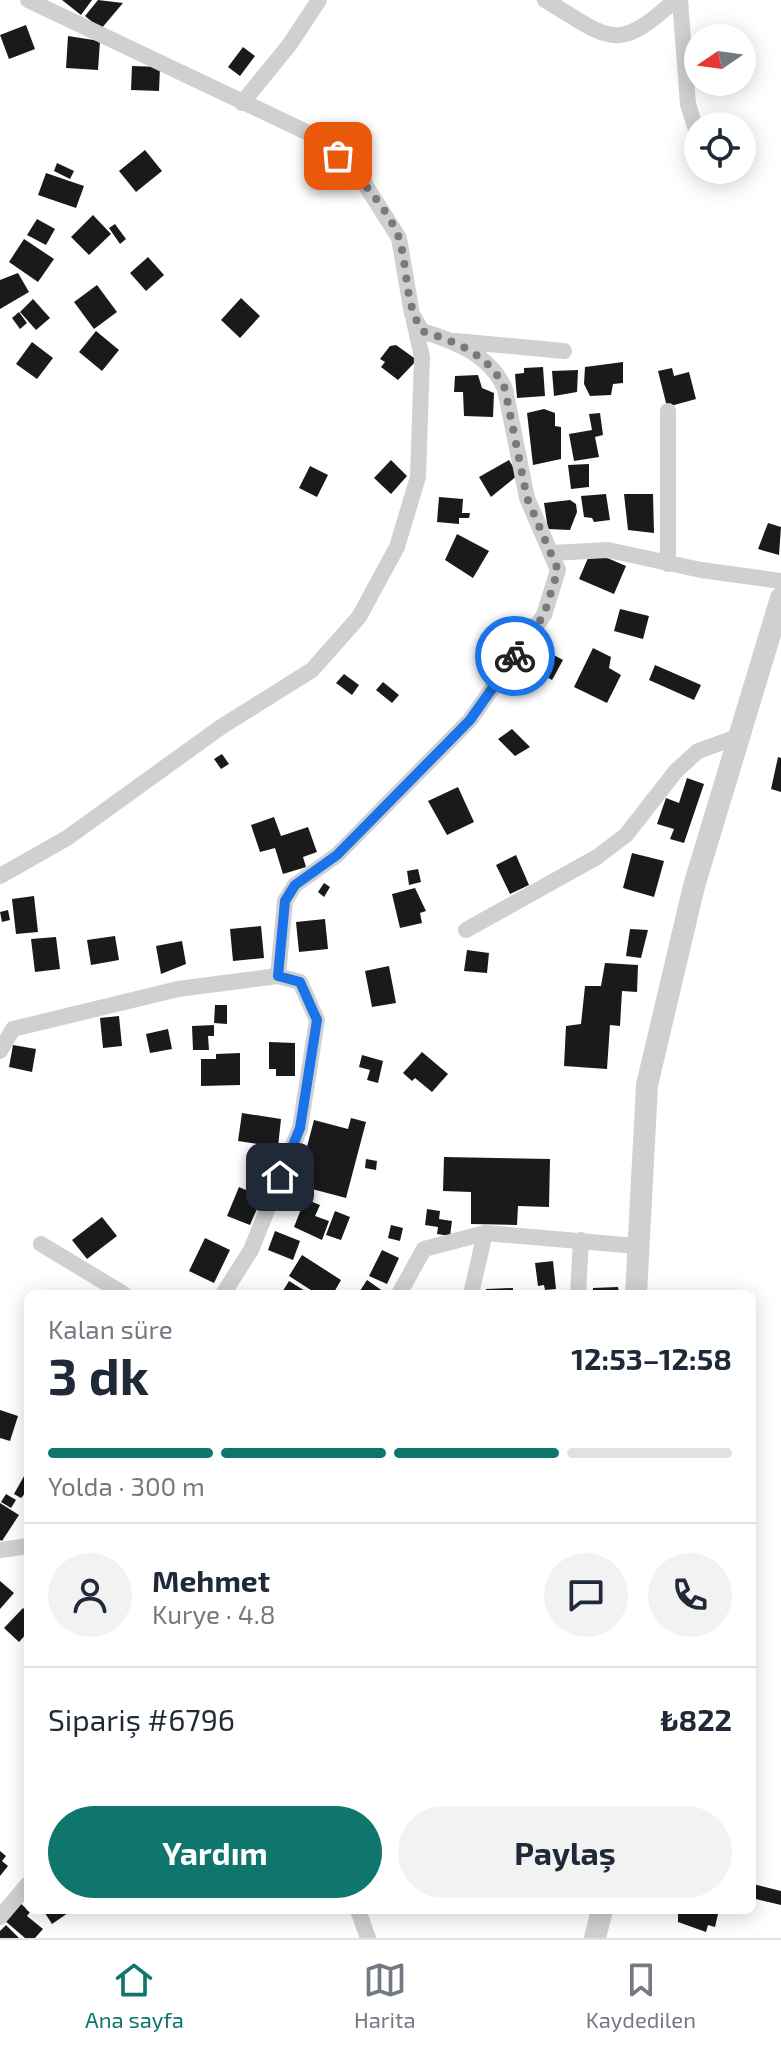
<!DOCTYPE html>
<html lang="tr">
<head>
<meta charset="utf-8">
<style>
	:root { --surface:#fff; --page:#f2f2f3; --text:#1f2937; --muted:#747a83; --line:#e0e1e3; --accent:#0f766e }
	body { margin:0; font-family:"Exo 2",sans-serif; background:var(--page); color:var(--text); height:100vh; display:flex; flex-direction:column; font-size:30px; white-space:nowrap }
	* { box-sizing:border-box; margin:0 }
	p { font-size:26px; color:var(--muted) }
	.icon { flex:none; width:44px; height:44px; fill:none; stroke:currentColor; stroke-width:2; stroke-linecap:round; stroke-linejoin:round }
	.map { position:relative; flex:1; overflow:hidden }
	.details { position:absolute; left:24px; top:1290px; width:732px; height:624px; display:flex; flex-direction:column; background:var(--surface); border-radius:12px; box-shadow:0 4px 20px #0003 }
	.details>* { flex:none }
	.needle { width:52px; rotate:257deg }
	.buttons { position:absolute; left:684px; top:24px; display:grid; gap:16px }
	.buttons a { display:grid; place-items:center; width:72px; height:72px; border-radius:50%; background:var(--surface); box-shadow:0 4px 20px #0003; font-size:40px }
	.pin { position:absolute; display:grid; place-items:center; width:68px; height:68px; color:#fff; margin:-34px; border-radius:16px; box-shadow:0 4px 12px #0006 }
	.courier { position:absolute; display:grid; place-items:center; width:80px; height:80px; margin:-40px; border:6px solid #1a73e8; border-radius:50%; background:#fff; color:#222; box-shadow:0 2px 10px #0007 }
	.head em { font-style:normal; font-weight:700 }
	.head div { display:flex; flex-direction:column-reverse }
	.head { display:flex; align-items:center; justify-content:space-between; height:136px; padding:0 24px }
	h1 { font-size:52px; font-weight:700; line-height:60px }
	.bar { display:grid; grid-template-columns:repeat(4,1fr); gap:12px 8px; align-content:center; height:96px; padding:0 24px }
	.bar i { height:10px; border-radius:6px; background:var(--line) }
	.bar .selected { background:var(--accent) }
	.bar p { grid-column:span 4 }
	.line { display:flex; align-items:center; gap:20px; padding:0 24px; border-top:2px solid var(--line) }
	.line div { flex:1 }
	.round { display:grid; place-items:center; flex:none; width:84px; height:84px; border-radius:42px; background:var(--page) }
	.cta { display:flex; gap:16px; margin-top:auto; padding:16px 24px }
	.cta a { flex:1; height:92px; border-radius:48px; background:var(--accent); color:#fff; font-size:32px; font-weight:700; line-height:92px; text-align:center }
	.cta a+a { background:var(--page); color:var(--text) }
	.tabs { display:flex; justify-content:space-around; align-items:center; height:112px; border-top:2px solid var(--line); background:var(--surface); font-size:22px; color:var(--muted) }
	.tabs a { display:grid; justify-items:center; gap:4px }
	.tabs .selected { color:var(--accent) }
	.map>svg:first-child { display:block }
	.building { fill:#1a1a1a }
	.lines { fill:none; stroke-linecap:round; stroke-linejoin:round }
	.minor { stroke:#d0d0d0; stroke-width:16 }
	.tertiary { stroke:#d0d0d0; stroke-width:22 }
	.done { stroke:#7a7a7a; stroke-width:8; stroke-dasharray:0 14.4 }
	.route { stroke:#1a73e8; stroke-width:10 }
</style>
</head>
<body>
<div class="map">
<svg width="781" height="1938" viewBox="0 0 781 1938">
	<rect width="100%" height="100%" fill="#fff"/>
	<!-- building -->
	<g class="building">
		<path d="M62,0h30l-11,15z"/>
		<path d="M98,0l25,3 -22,26 -16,-13z"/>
		<path d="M26,25l9,24 -26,10 -9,-24z"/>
		<path d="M68,36l32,5 -2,29 -32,-2z"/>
		<path d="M243,47l12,9 -15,20 -12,-9z"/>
		<path d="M132,66l28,1 -1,24 -28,-1z"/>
		<path d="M145,150l17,21 -26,21 -17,-21z"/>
		<path d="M57,163l17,8 -4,8 -16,-8z"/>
		<path d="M46,173l38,13 -8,22 -38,-13z"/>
		<path d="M93,215l18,19 -22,21 -18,-18z"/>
		<path d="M37,219l18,10 -9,16 -19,-10z"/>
		<path d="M115,224l11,15 -6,5 -11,-16z"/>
		<path d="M24,239l30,20 -16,23 -29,-20z"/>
		<path d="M148,257l16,18 -18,16 -16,-18z"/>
		<path d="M18,273l11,19 -29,17v-29z"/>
		<path d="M97,285l20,27 -23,17 -20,-27z"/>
		<path d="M241,298l19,18 -20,22 -19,-18z"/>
		<path d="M33,299l17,19 -14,12 -16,-18z"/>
		<path d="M19,312l8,11 -7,6 -8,-11z"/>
		<path d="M96,331l23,19 -17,21 -23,-19z"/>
		<path d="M32,342l21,16 -16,21 -21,-15z"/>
		<path d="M396,345l21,15 -19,20 -17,-13 4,-5 -5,-3 10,-13z"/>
		<path d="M623,362v21l-10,1 -2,11 -21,1 -6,-12 1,-17z"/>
		<path d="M543,367l2,29 -28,2 -2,-24 9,-1v-5z"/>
		<path d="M672,368l2,8 15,-4 7,27 -29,8 -9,-36z"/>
		<path d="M578,370l-1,22 -23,4 -2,-25z"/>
		<path d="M478,375l4,13 12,5 -1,24 -29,-1 -1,-24h-9l1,-16z"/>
		<path d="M544,409l11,4v13l6,1v32l-28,6 -6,-52z"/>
		<path d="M600,413l3,22 -8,2 4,20 -25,4 -5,-27 23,-4 -3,-16z"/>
		<path d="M391,460l16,16 -16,18 -17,-16z"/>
		<path d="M509,460l9,15 -27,22 -12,-20z"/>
		<path d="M589,464v23l-18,2 -3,-24z"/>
		<path d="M310,466l18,9 -11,22 -18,-9z"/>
		<path d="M606,494l4,26 -16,2 -2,-4 -8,-1 -3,-21z"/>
		<path d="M624,494h29l1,39 -26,-3z"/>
		<path d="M439,497l24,2 -1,14h8l-1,5h-10v6l-22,-2z"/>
		<path d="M570,500l6,4 1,8 -7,18 -22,-1 -4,-26z"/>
		<path d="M768,523l13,4 -2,28 -21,-6z"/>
		<path d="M457,534l32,17 -16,27 -28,-18z"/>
		<path d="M591,551l35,15 -12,28 -35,-15z"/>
		<path d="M620,609l29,7 -6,23 -29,-8z"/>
		<path d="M541,648l22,12 -11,20 -22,-13z"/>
		<path d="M593,648l18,9 -2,11 12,7 -14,28 -33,-16z"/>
		<path d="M655,665l46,20 -7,15 -45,-20z"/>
		<path d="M344,674l15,11 -7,10 -16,-12z"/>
		<path d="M383,682l16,13 -7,8 -16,-13z"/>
		<path d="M512,729l18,18 -15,9 -17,-17z"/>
		<path d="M222,754l7,10 -8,5 -7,-10z"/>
		<path d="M778,757l3,1v34l-10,-3z"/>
		<path d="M687,778l17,6 -20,59 -14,-4 4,-10 -17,-5 9,-26 13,5z"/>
		<path d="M458,787l16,35 -27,13 -19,-34z"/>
		<path d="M274,817l7,19 27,-9 9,25 -14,5 3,10 -23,7 -8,-26 -15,4 -9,-27z"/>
		<path d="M632,853l32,8 -10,36 -31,-9z"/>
		<path d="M516,855l13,30 -19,9 -14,-29z"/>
		<path d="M418,869l3,13 -12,3 -2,-14z"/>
		<path d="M324,883l6,4 -6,10 -6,-5z"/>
		<path d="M415,888l11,23 -6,2 2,10 -22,5 -8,-34z"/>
		<path d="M34,896l4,36 -22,2 -4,-35z"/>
		<path d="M8,910l2,10 -8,2 -2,-10z"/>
		<path d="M325,919l3,30 -29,3 -3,-30z"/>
		<path d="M261,926l3,32 -31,3 -3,-32z"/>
		<path d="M630,929l18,1 -7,28 -15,-2z"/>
		<path d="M115,936l4,24 -28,5 -4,-25z"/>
		<path d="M56,937l4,32 -25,3 -4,-33z"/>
		<path d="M182,941l4,23 -25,10 -5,-28z"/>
		<path d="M467,950l22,3 -2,20 -23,-2z"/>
		<path d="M605,963l33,2 -1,27 -15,-1 -2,35 -10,-1 -3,44 -43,-3 2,-40 15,-2 4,-38h16z"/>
		<path d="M389,966l7,37 -24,4 -7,-36z"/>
		<path d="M215,1005h12v19l-13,-1z"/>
		<path d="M119,1016l3,30 -19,2 -3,-30z"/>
		<path d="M214,1025v11h-6l1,14h-16l-1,-24z"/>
		<path d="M168,1029l4,20 -22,4 -4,-19z"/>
		<path d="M269,1042l26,1v33h-19v-7h-7z"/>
		<path d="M13,1045l23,4 -4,23 -23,-5z"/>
		<path d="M422,1052l26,22 -16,18 -17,-14 -3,3 -9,-8z"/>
		<path d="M240,1053v32l-39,1v-27h15v-5z"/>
		<path d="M362,1055l21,6 -5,22 -11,-3 3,-10 -11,-3z"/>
		<path d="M242,1113l39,6 -3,28 -40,-6z"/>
		<path d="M351,1118l15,4 -20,76 -49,-13 17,-65 34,9z"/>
		<path d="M444,1157l106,2 -1,48 -31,-1 -1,19 -46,-1v-32l-28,-1z"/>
		<path d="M366,1159l11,2 -1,9 -11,-2z"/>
		<path d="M239,1187l23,10 -12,28 -23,-9z"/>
		<path d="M305,1199l15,6 -5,11 14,5 -7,19 -28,-13z"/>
		<path d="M427,1209l13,2 -1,8 13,2 -2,15 -13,-2 1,-7 -13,-2z"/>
		<path d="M335,1211l15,6 -9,23 -15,-5z"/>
		<path d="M102,1217l15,19 -30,23 -15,-19z"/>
		<path d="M391,1225l12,3 -3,13 -12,-3z"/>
		<path d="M275,1231l25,10 -7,19 -25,-10z"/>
		<path d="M205,1238l25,12 -16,33 -25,-12z"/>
		<path d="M382,1250l17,8 -12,26 -18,-8z"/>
		<path d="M302,1255l39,25 -8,14h-16l-28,-18z"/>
		<path d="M553,1261l3,28 -11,1 -1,-5 -6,1 -3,-23z"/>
		<path d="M367,1280l20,14h-29z"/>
		<path d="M289,1281l21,13h-29z"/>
		<path d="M618,1287l1,7h-26v-6z"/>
		<path d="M513,1288v6h-27v-5z"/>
		<path d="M0,1410l18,6 -8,25 -10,-3z"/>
		<path d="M28,1469v21l-7,8 -7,-4z"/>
		<path d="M6,1494l10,6 -5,8 -10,-6z"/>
		<path d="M0,1503l19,12 -17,26 -2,-1z"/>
		<path d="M0,1581l14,12 -14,16z"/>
		<path d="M23,1608l5,5v19l-9,10 -15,-14z"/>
		<path d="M0,1851l6,5 -4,5 6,5 -8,10z"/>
		<path d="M753,1884l28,7v14l-29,-7z"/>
		<path d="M19,1902l11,10 -3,4 16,13 -8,9h-10l-21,-18z"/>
		<path d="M43,1910h23l2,3 -16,11z"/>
		<path d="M678,1910h41l-4,17 -7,-2 -2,7 -28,-10z"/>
		<path d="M6,1925l13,13h-19v-7z"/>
	</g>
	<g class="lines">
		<!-- minor -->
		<g class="minor">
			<path d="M28,0l289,137 42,38 40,63 13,76 10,17c33,10 68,24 83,58l22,109 31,72 -14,45 -74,105 -133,135 -42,30 -10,16 -7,75 22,6 17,38 -17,108 -49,122 -28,44"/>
			<path d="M545,0c63,37 70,56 130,0"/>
			<path d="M680,0l8,104 10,32 -3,18"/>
			<path d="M242,103l48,-59 29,-44"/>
			<path d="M456,341l108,10"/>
			<path d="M668,411v153"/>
			<path d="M551,553l57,-3 93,20 80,11"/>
			<path d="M0,876l67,-38 154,-111 91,-57 47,-53 38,-70 21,-70 4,-120 -8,-36"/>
			<path d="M466,930l131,-73 29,-22 50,-64 22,-20 42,-15"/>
			<path d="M0,1051l13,-22 165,-40 100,-13"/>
			<path d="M41,1244l83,50"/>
			<path d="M399,1294l25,-45 61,-16 152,13"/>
			<path d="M471,1294l14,-61"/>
			<path d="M578,1294l3,-54"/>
			<path d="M0,1550l28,-4"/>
			<path d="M358,1910l10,28"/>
			<path d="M0,1917l28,-33"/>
		</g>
		<!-- tertiary -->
		<g class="tertiary">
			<path d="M636,1294l11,-209 47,-199 87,-288"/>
			<path d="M595,1938l7,-28"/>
		</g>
	</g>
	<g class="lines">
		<!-- done -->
		<path class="done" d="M338,156c20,19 54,58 62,85 8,31 5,62 22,90 33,10 68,24 83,58l22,109 31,72 -14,45 -29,41"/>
		<!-- route -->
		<path class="route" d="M280,1177l20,-49 17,-108 -17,-38 -22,-6 7,-75 10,-16 42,-30 133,-135 45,-64"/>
	</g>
</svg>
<div class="buttons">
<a><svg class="needle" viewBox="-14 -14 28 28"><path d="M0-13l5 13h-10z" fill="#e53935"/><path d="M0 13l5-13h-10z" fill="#747a83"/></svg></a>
<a><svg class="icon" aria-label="locate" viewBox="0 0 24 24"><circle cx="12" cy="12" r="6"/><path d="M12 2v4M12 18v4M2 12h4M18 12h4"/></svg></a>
</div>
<div class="pin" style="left:338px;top:156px;background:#ea580c"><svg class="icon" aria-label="bag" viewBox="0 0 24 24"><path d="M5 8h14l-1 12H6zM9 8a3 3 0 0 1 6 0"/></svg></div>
<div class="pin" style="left:280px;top:1177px;background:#1f2937"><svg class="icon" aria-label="home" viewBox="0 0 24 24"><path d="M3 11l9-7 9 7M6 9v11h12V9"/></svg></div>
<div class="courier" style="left:515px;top:656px"><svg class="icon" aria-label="bike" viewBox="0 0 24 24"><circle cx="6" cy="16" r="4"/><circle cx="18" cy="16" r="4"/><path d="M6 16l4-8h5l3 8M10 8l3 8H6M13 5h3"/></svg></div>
<section class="details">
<div class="head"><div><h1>3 dk</h1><p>Kalan süre</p></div><em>12:53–12:58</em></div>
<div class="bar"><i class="selected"></i><i class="selected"></i><i class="selected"></i><i></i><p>Yolda · 300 m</p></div>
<div class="line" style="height:144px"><a class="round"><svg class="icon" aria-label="person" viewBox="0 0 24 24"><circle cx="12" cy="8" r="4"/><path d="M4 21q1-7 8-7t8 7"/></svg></a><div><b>Mehmet</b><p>Kurye · 4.8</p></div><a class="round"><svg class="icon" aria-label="chat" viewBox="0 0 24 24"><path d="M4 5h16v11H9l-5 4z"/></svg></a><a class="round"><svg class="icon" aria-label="phone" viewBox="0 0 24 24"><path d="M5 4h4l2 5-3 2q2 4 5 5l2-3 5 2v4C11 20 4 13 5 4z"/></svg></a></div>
<div class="line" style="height:104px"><div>Sipariş #6796</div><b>₺822</b></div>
<div class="cta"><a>Yardım</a><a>Paylaş</a></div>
</section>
</div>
<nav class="tabs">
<a class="selected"><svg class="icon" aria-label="home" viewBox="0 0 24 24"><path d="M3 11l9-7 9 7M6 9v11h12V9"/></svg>Ana sayfa</a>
<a><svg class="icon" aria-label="map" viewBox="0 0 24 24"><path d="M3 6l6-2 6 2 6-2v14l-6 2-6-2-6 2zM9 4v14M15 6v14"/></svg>Harita</a>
<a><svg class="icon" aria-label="saved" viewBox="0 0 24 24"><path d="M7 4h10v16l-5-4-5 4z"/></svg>Kaydedilen</a>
</nav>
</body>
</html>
